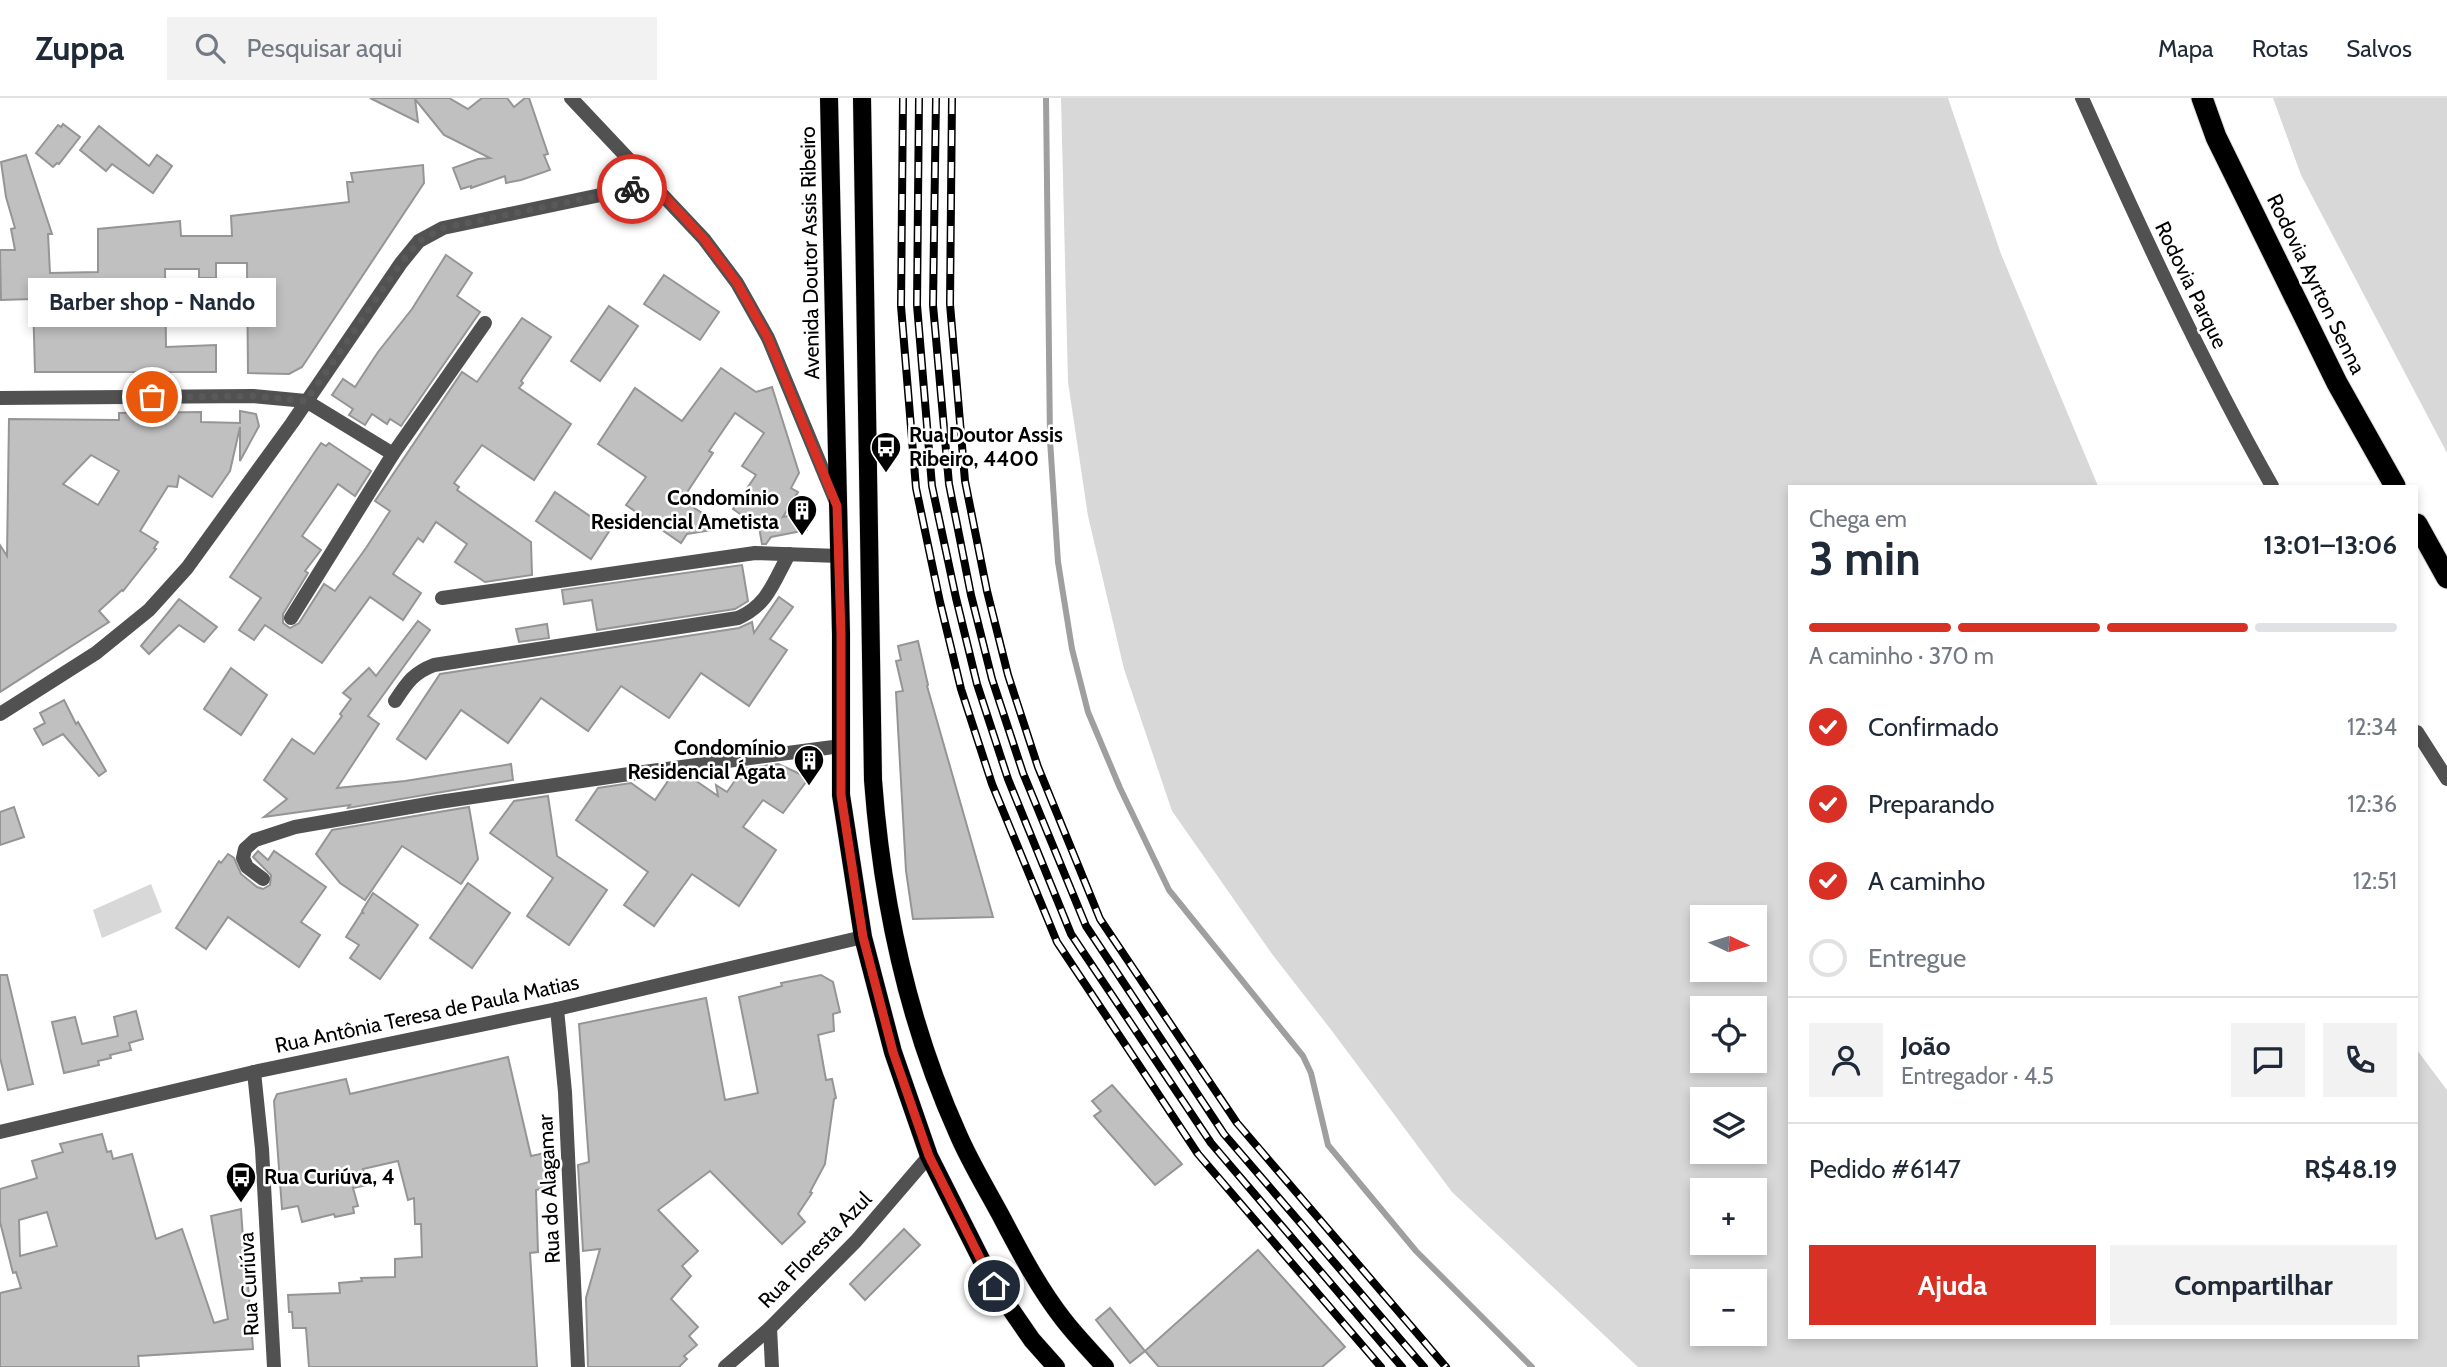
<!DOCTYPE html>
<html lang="pt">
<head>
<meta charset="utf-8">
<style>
	:root { --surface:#fff; --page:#f2f2f3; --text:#1f2937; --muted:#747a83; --line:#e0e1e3; --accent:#d93025 }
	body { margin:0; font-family:Cabin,sans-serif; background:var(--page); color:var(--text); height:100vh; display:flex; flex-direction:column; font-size:26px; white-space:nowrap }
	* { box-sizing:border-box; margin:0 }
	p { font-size:23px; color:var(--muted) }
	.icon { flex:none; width:38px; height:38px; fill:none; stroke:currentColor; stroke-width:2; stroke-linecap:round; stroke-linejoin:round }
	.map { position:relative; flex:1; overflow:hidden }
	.sheet { position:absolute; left:1788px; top:387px; width:630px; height:854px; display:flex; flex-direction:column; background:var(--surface); border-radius:0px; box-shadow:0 4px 10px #0003 }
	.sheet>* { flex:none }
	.needle { width:46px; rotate:94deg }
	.fabs { position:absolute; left:1690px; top:807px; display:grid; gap:14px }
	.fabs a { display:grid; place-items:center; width:77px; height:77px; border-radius:0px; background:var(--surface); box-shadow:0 4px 10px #0003; font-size:35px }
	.pin { position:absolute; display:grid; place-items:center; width:60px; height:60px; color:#fff; margin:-30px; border:4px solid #fff; border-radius:50%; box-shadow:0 2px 7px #0007 }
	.courier { position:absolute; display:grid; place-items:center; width:70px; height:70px; margin:-35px; border:5px solid #d93025; border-radius:50%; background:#fff; color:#222; box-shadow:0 2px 9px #0007 }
	.bubble { position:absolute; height:49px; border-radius:0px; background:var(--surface); box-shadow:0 4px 10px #0003; font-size:23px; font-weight:700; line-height:49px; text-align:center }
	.head em { font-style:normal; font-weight:700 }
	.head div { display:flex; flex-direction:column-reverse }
	.head { display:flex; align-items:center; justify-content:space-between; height:119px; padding:0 21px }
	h1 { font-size:46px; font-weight:700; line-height:52px }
	.bar { display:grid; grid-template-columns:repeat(4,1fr); gap:10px 7px; align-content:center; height:84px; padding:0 21px }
	.bar i { height:9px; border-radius:5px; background:var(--line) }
	.bar .current { background:var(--accent) }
	.bar p { grid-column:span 4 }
	.line { display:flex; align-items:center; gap:18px; padding:0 21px; border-top:2px solid var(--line) }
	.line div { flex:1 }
	.round { display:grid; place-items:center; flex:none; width:74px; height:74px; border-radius:0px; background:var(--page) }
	ol { padding:0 21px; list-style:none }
	li { display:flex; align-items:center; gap:21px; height:77px }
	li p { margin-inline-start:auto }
	li .icon { padding:7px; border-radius:50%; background:var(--accent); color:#fff; stroke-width:4 }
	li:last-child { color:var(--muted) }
	li i { width:38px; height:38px; border:4px solid var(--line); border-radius:50% }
	.cta { display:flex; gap:14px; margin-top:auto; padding:14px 21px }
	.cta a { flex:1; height:80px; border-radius:0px; background:var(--accent); color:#fff; font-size:28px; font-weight:700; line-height:80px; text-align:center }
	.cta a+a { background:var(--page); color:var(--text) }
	header { display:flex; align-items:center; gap:42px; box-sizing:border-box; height:98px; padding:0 35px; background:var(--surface); border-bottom:2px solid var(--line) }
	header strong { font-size:33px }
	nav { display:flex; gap:38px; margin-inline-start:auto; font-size:24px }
	.search { width:490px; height:63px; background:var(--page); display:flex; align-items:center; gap:18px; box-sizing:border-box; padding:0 24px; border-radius:0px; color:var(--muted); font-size:26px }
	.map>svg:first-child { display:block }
	.green { fill:#d8d8d8; fill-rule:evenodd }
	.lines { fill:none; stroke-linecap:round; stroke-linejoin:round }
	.stream { stroke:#9f9f9f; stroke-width:6 }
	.building { fill:#c0c0c0; stroke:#959595; stroke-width:2; fill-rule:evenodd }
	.primary-casing { stroke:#dbdbdb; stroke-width:19 }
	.motorway-casing { stroke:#dbdbdb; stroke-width:23 }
	.minor { stroke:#515151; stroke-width:14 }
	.tertiary { stroke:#515151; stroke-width:14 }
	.primary { stroke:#000; stroke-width:18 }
	.motorway { stroke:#000; stroke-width:21 }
	.rail-casing { stroke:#000; stroke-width:8 }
	.rail { stroke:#fff; stroke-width:5; stroke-dasharray:16; stroke-linecap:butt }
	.done { stroke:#595959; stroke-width:7; stroke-dasharray:0 12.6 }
	.route { stroke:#d93025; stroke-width:9 }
	.labels { text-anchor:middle; stroke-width:5; stroke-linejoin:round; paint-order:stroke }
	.street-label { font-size:21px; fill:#000; stroke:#fff }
	.poi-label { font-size:21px; font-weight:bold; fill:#000; stroke:#fff; text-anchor:start }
</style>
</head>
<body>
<header>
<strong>Zuppa</strong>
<div class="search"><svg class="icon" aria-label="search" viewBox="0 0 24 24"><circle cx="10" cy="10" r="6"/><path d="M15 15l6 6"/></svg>Pesquisar aqui</div>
<nav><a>Mapa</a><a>Rotas</a><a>Salvos</a></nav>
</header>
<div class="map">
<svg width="2447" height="1269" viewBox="0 0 2447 1269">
	<rect width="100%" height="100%" fill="#fff"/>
	<!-- green -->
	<g class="green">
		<path d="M1061,0h887l53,156 97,232h-308v851h627v-287l30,40v277h-809l-186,-175 -120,-161 -60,-77 -100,-143 -48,-142 -36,-153 -20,-134zM1755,819v53h-52v-53zM1703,910h52v52h-52zM1755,1001v53h-52v-53zM1755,1092v52h-52v-52zM1703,1183h52v53h-52z"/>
		<path d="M2273,0h174v355l-146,-278z"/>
		<path d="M151,786l11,28 -60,26 -9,-28z"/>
	</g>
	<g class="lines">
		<!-- stream -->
		<path class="stream" d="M1046,0l4,342 8,122 14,87 16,63 32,76 49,102 134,166 8,17 17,72 88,106 116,116"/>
	</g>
	<!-- building -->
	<g class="building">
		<path d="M370,0h79l19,11 14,-11h25l7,9 11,-9h4l19,56 -4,1 6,15 -29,10 -15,3 -1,-7 -34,12v-2l-10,3 -8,-21 25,-9 12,-1 -46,-23 -29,-36 3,23z"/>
		<path d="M63,26l17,13 -21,27 -2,-1 -4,4 -17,-14 22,-28 3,2z"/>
		<path d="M99,28l50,40 8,-11 15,11 -19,27 -41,-29 -6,7 -26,-21z"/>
		<path d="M26,57l26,79h-4l2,39 48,-1v-43l82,-8 1,15h51l-1,-20 118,-14 -2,-20h6l-2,-9 72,-8 1,18 -122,184 -13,7 -41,-1 -1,-110h-31v15h-17v-9h-34l1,78 50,-2v27h-181l-2,-73 -32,1 -1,-50h15l-4,-21 4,-1 -9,-31 -5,-35z"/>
		<path d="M446,157l26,18 -15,23 23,16 -79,114 -11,-7 -3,5 -15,-10 -7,11 -16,-10 4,-6 -21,-14 11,-16 12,8 23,-35 34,-43z"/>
		<path d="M664,177l55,37 -19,28 -56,-36z"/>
		<path d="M609,208l29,20 -38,55 -29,-20z"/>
		<path d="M522,220l29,19 -30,44 2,2 -4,5 52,36 -37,56 -52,-35 -28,38 5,4 -2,3 74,52 1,33 -47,7 -30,-20 12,-18 -31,-22 -13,20 -5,-4 -25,36 28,19 -18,27 -33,-23 -48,66 -57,-38 -11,15 -15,-10 22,-32 -31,-21 91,-134 5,3 3,-3 42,28 -16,25 -17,-12 -36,52 19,14 -16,21 3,2 -25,41v9l7,5 9,-5 25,-39 11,7 31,-43 24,-37 -15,-10 87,-129 15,10z"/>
		<path d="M721,270l35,24 16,-5 27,86 -8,15 7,4 -15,25 24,-5v18l-36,7 -5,7h-4l-3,-17 -26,-18 23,-34 -14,-9 22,-33 -29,-20 -26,38 4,2 -31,47 43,28 -38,6 -6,9 -55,-38 20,-28 -48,-33 37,-56 47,33z"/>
		<path d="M240,313l16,3 3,12 -19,35v-34l-10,44 -18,26 -33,-21 -2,11 -9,-1 -28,45 18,11 -4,6 2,1 -33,42 -1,-1 -23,21 10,11 -109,70v-147l7,11 2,-137 110,1v-7l82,-1v10l39,1zM91,357l28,16 -21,34 -35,-21z"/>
		<path d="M555,394l55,38 -19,29 -55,-38z"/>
		<path d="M742,467l6,36 -13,8 -138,21 -5,-30 -28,4 -2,-14z"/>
		<path d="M779,499l14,10 -23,32 17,11 -38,56 -48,-33 -32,45 -48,-32 -33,45 -47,-33 -33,45 -47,-33 -35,49 -29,-20 43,-65 299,-46 13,-6 2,11z"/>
		<path d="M179,501l38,28 -13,15 -25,-17 -30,29 -8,-8z"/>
		<path d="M418,523l12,9 -62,86 11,8 -42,64 68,-7 106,-17 2,16 -165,28 2,-3 -86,12 23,-18 -23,-19 28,-41 22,15 28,-38 -2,-2 11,-15 -8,-6 26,-25 7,8z"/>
		<path d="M547,526l2,14 -30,4 -3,-13z"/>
		<path d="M918,543l10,44 -1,1 66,231 -80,2 -7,-48 -10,-179 7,-1 -7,-30 5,-1 -3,-14z"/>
		<path d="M231,570l36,27 -26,40 -37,-26z"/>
		<path d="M64,602l12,24 2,-2 28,49 -7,5 -36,-42 -20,11 -9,-16 11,-6 -5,-10z"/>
		<path d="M778,666l31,14 -26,35 -20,-13 -20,27 33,23 -37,56 -47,-32 -38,52 -30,-21 24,-33 -72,-52 22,-32 33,-5 24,17 15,-22 19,-2 29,20 -2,-11 11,7 16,-23z"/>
		<path d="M548,698l9,60 50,34 -38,55 -42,-29 26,-38 -63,-45 24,-32z"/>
		<path d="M14,709l10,30 -24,8v-33z"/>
		<path d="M469,709l9,52 -17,25 -59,-38 -37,54 -25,-17 -24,-29 16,-24z"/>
		<path d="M258,753l10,9 6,-9 52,36 -25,35 19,13 -21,32 -71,-50 -22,32 -30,-21 43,-67 2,2 7,-9 6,4 7,16 16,13 6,2 7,-4 1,-10 -18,-18z"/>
		<path d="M468,785l42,30 -38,55 -42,-30z"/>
		<path d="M373,795l45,32 -38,54 -30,-21 9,-13 -13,-8 16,-25 2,2 -2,-3z"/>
		<path d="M0,877h7l26,109 -25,6 -8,-32z"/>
		<path d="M821,877l12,7 7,30 -7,2 1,17 -16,4 8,45 6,-1 4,19 -2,1 -9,65 -15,28 2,1 -14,21 7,8 -23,22 -72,-73 -52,39 40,41 -16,15 9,10 -20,23 27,28 -9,9 8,9 -13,11 3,3 -8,8h-91l-2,-69 14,-49 -17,2 -5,-86 11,-3 -10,-138 127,-26 19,102 33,-7 -19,-96 43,-11 -1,-3z"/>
		<path d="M136,913l7,28 -14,4 2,7 -21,5 1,3 -13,3 1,4 -35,8 -12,-51 23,-5 7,27 36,-8 -4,-19z"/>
		<path d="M508,959l23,99 14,-3v35l-9,2 2,62 -8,1 7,114h-228l-3,-39h-13l-1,-16h-3l-1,-17 52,-2 -1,-10 23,-2 -1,-3 34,-1v-18l27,-2 -1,-33h-6l-1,-26 -6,2 -10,-39 -35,8 4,16 -14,3 5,18 -5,1 1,6 -19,4 -1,-3 -32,8 -4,-16 -16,3 -8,-108 3,-7 69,-15 4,15z"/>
		<path d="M1112,987l70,79 -27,21 -61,-69 7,-5 -9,-10z"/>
		<path d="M102,1036l5,18 4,-1 2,8 19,-5 24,85 26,-10 32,94 14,-4 -17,-103 30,-7 2,30h2l2,22h2l2,24h-3l5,64 -115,7 1,11h-139v-74l21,-5 -5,-16 -3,1 -13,-51v-33l37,-11 -5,-17 31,-9 -3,-8zM47,1114l10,34 -37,10 -1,-36z"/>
		<path d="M904,1131l16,16 -55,55 -15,-16z"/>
		<path d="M1258,1152l87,97 -23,20h-163l-14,-16z"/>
		<path d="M1110,1210l35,43 -15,12 -34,-43z"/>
	</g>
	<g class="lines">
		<!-- primary casing -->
		<g class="primary-casing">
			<g id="primary">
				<path d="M829,0l12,536v161l22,142 30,115 36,104 65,129 38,55 24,27"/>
				<path d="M862,0l11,682c9,121 35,243 85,354 12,28 28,54 42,80 19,36 38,73 63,105 13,17 28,32 42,48"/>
			</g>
		</g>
		<!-- motorway casing -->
		<g class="motorway-casing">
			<g id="motorway">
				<path d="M2202,0l14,39 121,246 58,103"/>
				<path d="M2417,426l30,54"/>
			</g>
		</g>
		<!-- minor -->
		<g class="minor">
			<path d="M0,300l253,-2 53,5 87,53 -102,164"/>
			<path d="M393,356l92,-131"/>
			<path d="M442,500l313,-45 84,3"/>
			<path d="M395,603c12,-18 18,-28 39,-36l304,-47c30,-13 36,-37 51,-64"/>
			<path d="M0,616l96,-61 53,-43 38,-42 105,-145 109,-160 18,-22 24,-13 210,-44"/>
			<path d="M263,781l-16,-12 -4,-9 2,-9 10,-9 40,-13 144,-25 197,-29 205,-27"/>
			<path d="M557,911l8,83 13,275"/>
			<path d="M254,974l8,77 12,218"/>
			<path d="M0,1034l254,-60 303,-63 306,-72"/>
			<path d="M770,1230l2,39"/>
			<path d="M725,1269l45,-39 86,-87 73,-85"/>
		</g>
		<!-- tertiary -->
		<g class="tertiary">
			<path d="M571,0l133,141 33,44 31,55 68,164"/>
			<path d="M2082,0c59,132 119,262 190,388"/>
			<path d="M2417,634l30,47"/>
		</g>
		<!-- primary -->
		<use href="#primary" class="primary"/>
		<!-- motorway -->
		<use href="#motorway" class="motorway"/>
		<!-- rail casing -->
		<g class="rail-casing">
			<g id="rail">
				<path d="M903,0l-2,208 15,182 24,114 21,87 31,95 65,158 141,212 183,213"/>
				<path d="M919,0l-2,207 15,181 24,112 21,86 31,95 63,155 140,209 191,224"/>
				<path d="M936,0l-3,207 16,179 22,111 21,84 31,94 63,153 138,208 200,233"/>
				<path d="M952,0l-2,206 15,177 22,110 21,84 30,92 62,152 137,204 209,244"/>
			</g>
		</g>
		<!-- rail -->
		<use href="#rail" class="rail"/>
	</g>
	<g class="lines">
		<!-- done -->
		<path class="done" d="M152,299l101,-1 53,5 95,-138 18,-22 24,-13 189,-39"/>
		<!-- route -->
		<path class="route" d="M632,91l21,-5 51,55 33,44 31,55 69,168 4,128v161l22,142 30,115 36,104 65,130"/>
	</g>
	<!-- icons -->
	<defs>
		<g id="bus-pin" transform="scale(1.575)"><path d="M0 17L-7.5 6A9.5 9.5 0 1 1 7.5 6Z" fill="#000" stroke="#fff"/><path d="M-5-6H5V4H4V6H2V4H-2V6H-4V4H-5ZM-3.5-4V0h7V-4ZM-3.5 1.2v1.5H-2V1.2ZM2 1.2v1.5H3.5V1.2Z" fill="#fff"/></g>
		<g id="building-pin" transform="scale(1.575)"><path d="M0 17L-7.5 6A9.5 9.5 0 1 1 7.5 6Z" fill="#000" stroke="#fff"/><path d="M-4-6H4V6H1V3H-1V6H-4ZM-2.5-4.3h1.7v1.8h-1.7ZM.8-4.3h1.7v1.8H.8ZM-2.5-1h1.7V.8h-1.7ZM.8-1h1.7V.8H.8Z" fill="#fff"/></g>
	</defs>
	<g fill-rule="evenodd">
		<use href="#bus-pin" x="886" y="349"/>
		<use href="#building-pin" x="802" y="412"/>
		<use href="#building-pin" x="809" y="662"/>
		<use href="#bus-pin" x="241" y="1079"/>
	</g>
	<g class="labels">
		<!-- street labels -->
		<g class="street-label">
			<text transform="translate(810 155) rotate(-91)" y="7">Avenida Doutor Assis Ribeiro</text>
			<text transform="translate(2316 186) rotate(64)" y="7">Rodovia Ayrton Senna</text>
			<text transform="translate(2191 187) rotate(64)" y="7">Rodovia Parque</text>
			<text transform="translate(427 916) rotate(-12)" y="7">Rua Antônia Teresa de Paula Matias</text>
			<text transform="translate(549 1091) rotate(-93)" y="7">Rua do Alagamar</text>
			<text transform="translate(815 1152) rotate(-46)" y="7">Rua Floresta Azul</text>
			<text transform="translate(249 1186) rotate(-93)" y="7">Rua Curiúva</text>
		</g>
		<!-- poi labels -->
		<g class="poi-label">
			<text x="909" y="344">Rua Doutor Assis<tspan x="909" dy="24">Ribeiro, 4400</tspan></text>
			<text x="779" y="407" text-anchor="end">Condomínio<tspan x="779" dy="24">Residencial Ametista</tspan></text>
			<text x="786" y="657" text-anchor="end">Condomínio<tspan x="786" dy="24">Residencial Ágata</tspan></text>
			<text x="264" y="1086">Rua Curiúva, 4</text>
		</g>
	</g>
</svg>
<div class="fabs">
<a><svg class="needle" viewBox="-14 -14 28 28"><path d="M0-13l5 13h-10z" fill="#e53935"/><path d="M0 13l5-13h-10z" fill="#747a83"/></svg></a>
<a><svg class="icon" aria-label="locate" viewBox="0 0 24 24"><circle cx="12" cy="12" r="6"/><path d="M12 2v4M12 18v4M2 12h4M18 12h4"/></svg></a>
<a><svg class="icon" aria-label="layers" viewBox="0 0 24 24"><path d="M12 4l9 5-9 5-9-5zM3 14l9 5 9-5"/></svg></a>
<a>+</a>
<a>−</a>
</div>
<div class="pin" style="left:152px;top:299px;background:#ea580c"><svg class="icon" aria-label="bag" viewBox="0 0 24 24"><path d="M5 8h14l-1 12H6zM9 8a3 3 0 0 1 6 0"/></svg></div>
<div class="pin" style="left:994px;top:1188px;background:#1f2937"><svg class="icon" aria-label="home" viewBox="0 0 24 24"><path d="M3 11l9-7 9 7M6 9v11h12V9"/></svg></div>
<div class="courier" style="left:632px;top:91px"><svg class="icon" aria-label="bike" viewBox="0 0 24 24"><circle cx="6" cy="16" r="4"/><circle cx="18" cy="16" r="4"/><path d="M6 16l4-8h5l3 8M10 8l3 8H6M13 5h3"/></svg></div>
<div class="bubble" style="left:28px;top:180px;width:248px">Barber shop - Nando</div>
<section class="sheet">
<div class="head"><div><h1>3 min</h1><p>Chega em</p></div><em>13:01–13:06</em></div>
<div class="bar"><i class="current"></i><i class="current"></i><i class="current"></i><i></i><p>A caminho · 370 m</p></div>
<ol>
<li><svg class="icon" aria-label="check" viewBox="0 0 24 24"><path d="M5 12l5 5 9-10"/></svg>Confirmado<p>12:34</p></li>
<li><svg class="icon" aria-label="check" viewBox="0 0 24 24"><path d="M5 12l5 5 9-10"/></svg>Preparando<p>12:36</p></li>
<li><svg class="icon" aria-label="check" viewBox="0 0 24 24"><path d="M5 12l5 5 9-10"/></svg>A caminho<p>12:51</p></li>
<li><i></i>Entregue</li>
</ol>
<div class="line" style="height:126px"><a class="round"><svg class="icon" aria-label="person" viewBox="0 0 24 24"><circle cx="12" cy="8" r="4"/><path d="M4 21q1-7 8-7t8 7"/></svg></a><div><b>João</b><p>Entregador · 4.5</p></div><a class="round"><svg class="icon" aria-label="chat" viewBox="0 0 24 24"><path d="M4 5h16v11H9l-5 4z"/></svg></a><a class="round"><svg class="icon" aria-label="phone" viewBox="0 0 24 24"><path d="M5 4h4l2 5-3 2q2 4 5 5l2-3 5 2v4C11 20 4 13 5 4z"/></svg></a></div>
<div class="line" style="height:91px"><div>Pedido #6147</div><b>R$48.19</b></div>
<div class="cta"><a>Ajuda</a><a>Compartilhar</a></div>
</section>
</div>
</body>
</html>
